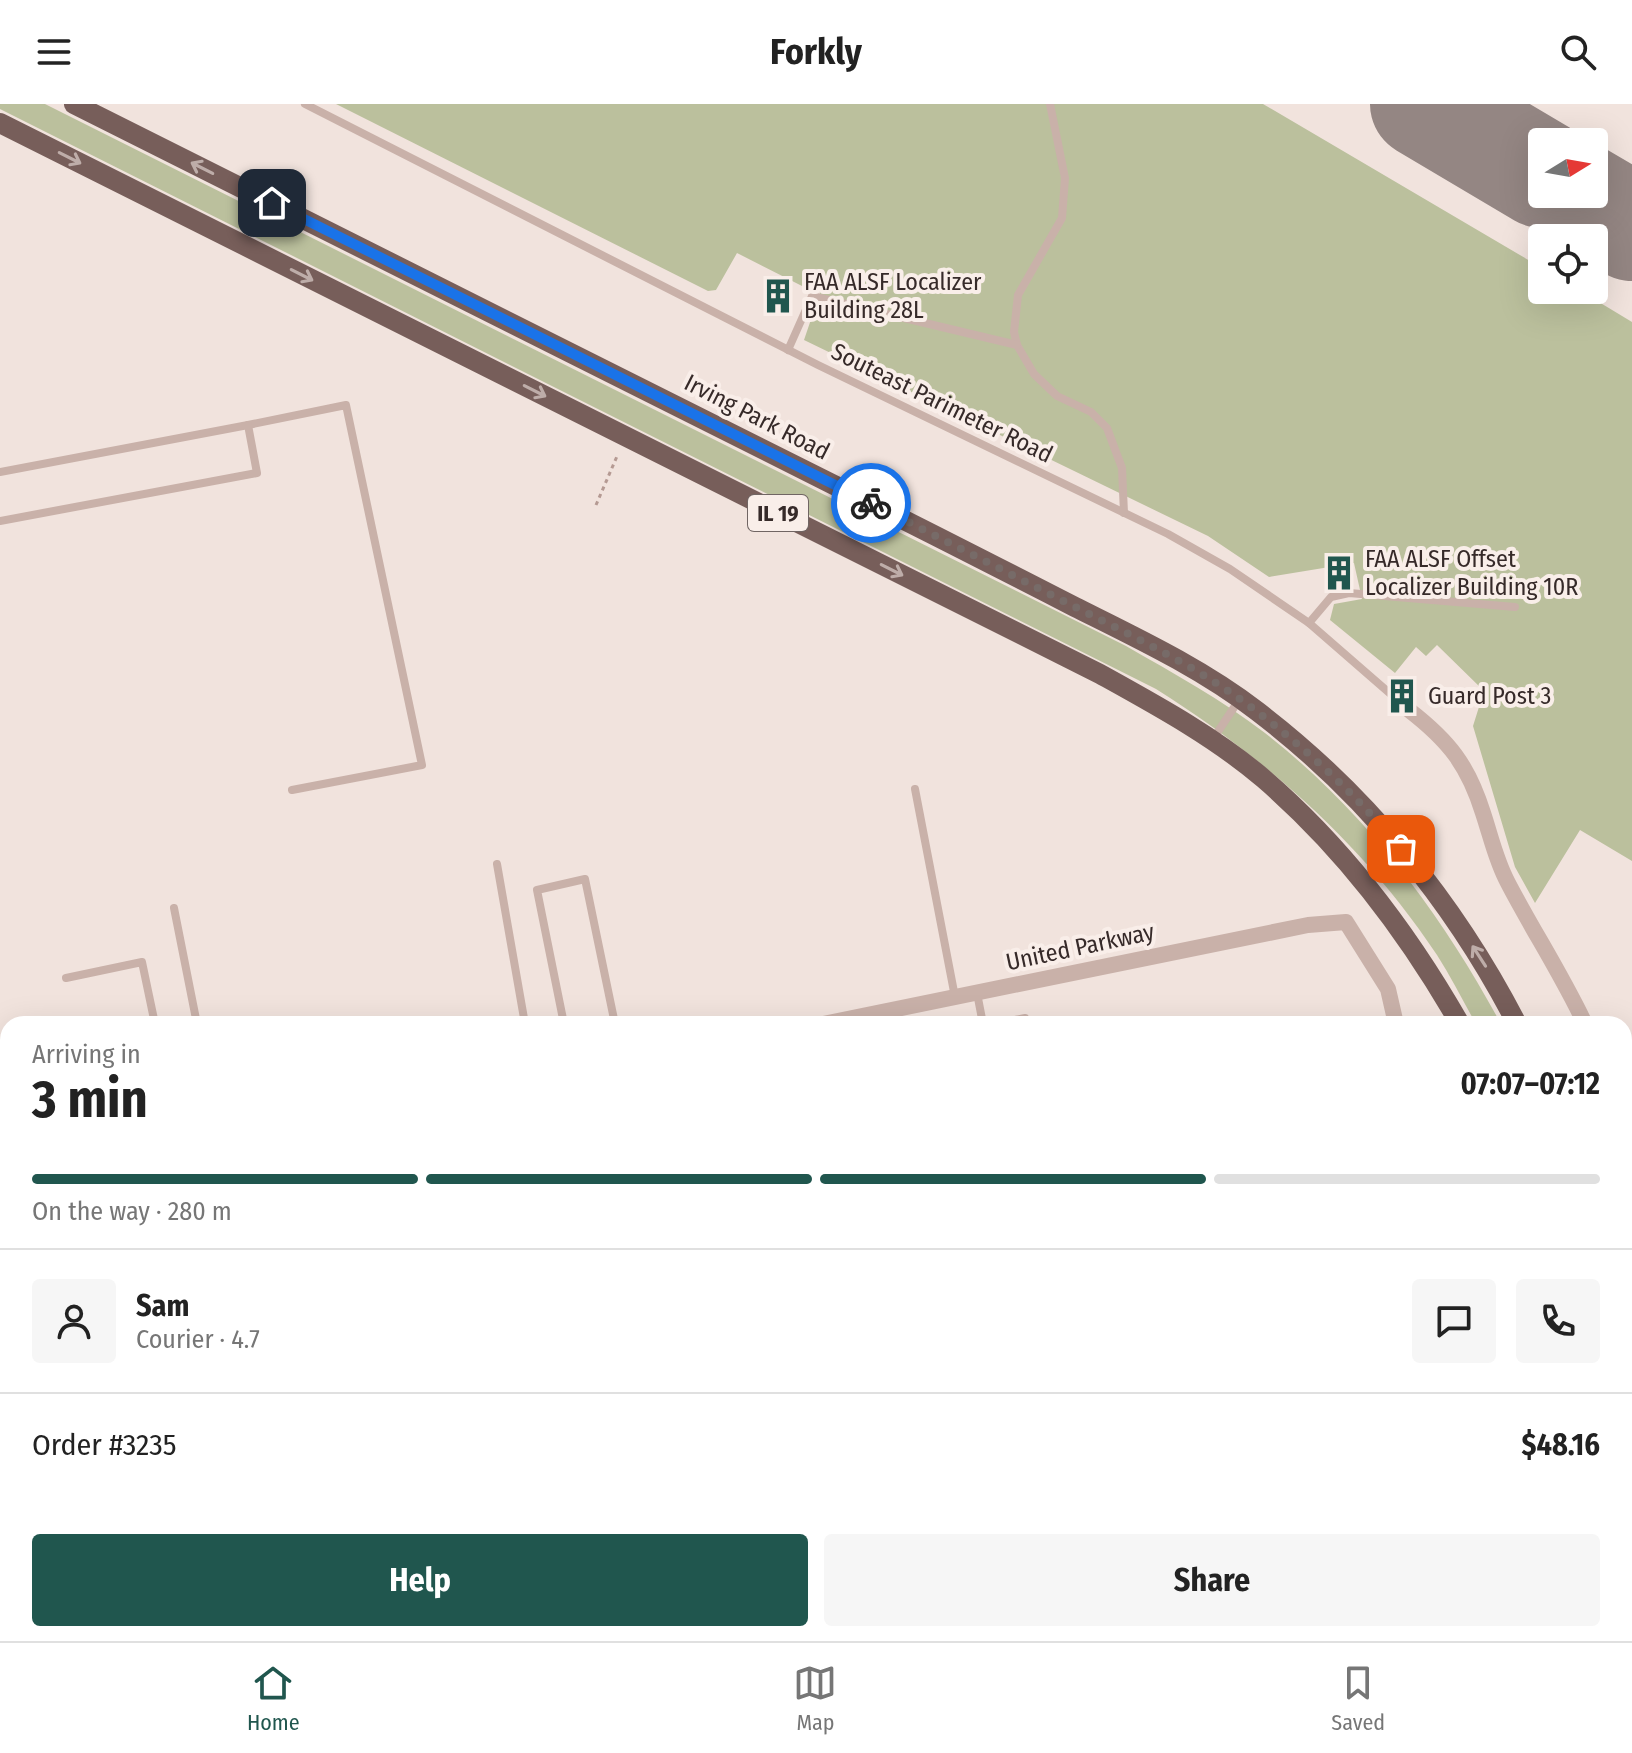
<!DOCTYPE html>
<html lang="en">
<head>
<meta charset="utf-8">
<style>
	:root { --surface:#fff; --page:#f6f6f6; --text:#222; --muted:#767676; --line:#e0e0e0; --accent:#20564e }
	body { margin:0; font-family:"Fira Sans Condensed",sans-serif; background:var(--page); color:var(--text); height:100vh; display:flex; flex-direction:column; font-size:30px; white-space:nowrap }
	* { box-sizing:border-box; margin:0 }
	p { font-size:26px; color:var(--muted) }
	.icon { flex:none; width:44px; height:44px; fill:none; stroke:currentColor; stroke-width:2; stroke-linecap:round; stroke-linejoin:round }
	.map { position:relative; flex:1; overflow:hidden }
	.details { position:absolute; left:0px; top:912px; width:1632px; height:626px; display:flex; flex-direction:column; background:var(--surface); border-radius:24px 24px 0 0; box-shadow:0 8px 32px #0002 }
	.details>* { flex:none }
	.needle { width:52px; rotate:79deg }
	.controls { position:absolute; left:1528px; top:24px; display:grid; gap:16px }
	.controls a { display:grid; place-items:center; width:80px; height:80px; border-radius:8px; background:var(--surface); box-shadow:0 8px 32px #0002; font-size:40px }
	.pin { position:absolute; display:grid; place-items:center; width:68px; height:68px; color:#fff; margin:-34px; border-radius:16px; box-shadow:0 4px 12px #0006 }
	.courier { position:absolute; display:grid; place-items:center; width:80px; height:80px; margin:-40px; border:6px solid #1a73e8; border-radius:50%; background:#fff; color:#222; box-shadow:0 2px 10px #0007 }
	.overview em { font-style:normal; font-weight:700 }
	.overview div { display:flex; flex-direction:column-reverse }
	.overview { display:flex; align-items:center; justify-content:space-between; height:136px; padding:0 32px }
	h1 { font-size:52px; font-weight:700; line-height:60px }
	.bar { display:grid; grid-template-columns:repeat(4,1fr); gap:12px 8px; align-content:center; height:96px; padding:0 32px }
	.bar i { height:10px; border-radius:6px; background:var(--line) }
	.bar .current { background:var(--accent) }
	.bar p { grid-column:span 4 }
	.line { display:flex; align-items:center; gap:20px; padding:0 32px; border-top:2px solid var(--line) }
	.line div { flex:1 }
	.round { display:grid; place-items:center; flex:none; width:84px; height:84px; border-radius:8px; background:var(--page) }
	.action { display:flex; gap:16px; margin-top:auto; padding:16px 32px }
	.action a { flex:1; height:92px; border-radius:8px; background:var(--accent); color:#fff; font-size:32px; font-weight:700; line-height:92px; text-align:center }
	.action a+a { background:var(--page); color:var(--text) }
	header { display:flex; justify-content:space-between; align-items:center; height:104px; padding:0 32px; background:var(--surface); font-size:36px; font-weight:700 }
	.tab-bar { display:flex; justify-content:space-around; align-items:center; height:112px; border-top:2px solid var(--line); background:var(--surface); font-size:22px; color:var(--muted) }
	.tab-bar a { display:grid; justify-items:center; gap:4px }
	.tab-bar .current { color:var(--accent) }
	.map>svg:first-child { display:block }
	.green { fill:#bbc09d }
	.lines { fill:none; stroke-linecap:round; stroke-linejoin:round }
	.runway { stroke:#948683; stroke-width:108 }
	.path { stroke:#b59a93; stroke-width:3; stroke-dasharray:4 4; stroke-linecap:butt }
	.lane { stroke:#c9b1a9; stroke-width:8 }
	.street { stroke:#c9b1a9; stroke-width:16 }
	.primary { stroke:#775e5a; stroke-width:20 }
	.oneway { stroke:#beada9 }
	.done { stroke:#776b68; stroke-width:8; stroke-dasharray:0 14.4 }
	.route { stroke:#1a73e8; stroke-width:10 }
	.labels { text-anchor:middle; stroke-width:8; stroke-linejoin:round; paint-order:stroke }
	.shield { fill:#f9eee9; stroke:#706563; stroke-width:2 }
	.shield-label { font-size:22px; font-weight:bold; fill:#362a29 }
	.poi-label { font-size:24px; fill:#362a29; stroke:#f9eee9; text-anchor:start }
	.street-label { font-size:24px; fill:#362a29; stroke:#f9eee9 }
</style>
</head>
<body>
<header><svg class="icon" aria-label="menu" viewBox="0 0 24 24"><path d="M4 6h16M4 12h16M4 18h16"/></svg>Forkly<svg class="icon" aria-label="search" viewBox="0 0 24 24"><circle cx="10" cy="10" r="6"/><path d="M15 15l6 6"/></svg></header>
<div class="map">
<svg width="1632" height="1537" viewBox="0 0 1632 1537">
	<rect width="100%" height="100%" fill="#f1e3dd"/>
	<!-- green -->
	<g class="green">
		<path d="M0,0h45l1081,542c47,27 96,54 139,87 101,79 176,180 236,291h-25c-13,-23 -25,-47 -39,-69 -73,-110 -170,-196 -281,-266l-1156,-580z"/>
		<path d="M336,0h927l279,164v22h37l53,32v539l-52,-31 -45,73 -20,-36 -42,-141 11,-35 -47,-46 -11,11 -10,-9 -21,26 -65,-53 4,-16 28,-5 -8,-36 -85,14 -61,-41 -404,-196 19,-56 -10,-6 -9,9 -67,-34 -21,37 -8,1z"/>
	</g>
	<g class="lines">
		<!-- runway -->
		<g class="runway">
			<path d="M1424,0l118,70"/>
			<path d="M1576,90l56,33"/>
		</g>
		<!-- path -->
		<g class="path">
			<path d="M596,401l22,-51"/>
			<path d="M508,1530l2,7"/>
		</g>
		<!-- lane -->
		<g class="lane">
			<path d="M305,0l513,261 350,169 62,35 79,54 100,87"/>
			<path d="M1050,0l15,74 -3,40 -44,77 -4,37 3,13 17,29 23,22 34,16 16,16 15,40 2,45"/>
			<path d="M788,246l24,-54 205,49"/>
			<path d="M248,321l98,-20 76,360 -130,25"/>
			<path d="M0,368l248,-47 9,48 -257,48"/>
			<path d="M1309,519l22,-26 18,-4 166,14"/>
			<path d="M1213,635l26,-39"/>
			<path d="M915,685l40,208"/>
			<path d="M497,760l28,160"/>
			<path d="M174,804l23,116"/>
			<path d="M66,874l76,-16 13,62"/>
			<path d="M977,889l6,31"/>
			<path d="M564,920l-27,-134 48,-11 30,145"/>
			<path d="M995,920l30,-6"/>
			<path d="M0,1356l8,-2"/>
			<path d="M0,1525l8,-2"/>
			<path d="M53,1530l2,7"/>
			<path d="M229,1530l2,7"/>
			<path d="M284,1530l2,7"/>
			<path d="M532,1530l1,7"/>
			<path d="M640,1530l1,7"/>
			<path d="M713,1530l1,7"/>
			<path d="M872,1530l2,7"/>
			<path d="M975,1530l2,7"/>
			<path d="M1188,1530l1,7"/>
			<path d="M1254,1530l1,7"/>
			<path d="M1282,1530h3"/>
		</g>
		<!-- street -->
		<g class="street">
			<path d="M1409,606c40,31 59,55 74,103 8,24 13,48 25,70 25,48 54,92 77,141"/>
			<path d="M823,920l485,-99 38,-3 42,67 8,35"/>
			<path d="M1624,1024l8,28"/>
			<path d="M490,1530l2,7"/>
			<path d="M921,1530l2,7"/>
		</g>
		<!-- primary -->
		<g class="primary">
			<path d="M74,0c256,128 511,256 766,384 79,39 157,79 235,119 62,31 126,61 182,104 109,83 197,191 260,313"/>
			<path d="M0,19l1100,551c56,31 115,63 164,105 80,69 144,154 196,245"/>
			<path d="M1505,1537l2,-7"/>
			<path d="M1525,1537l2,-7"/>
			<path d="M1578,1537l1,-7"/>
		</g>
	</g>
	<!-- one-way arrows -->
	<defs><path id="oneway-shaft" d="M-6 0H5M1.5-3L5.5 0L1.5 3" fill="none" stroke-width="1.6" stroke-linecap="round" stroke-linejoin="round" transform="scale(2)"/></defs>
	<g class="oneway">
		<use href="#oneway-shaft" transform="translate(70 54) rotate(27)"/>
		<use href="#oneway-shaft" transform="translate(202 64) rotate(-153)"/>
		<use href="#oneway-shaft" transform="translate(302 171) rotate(27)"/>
		<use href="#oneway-shaft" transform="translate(535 287) rotate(27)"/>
		<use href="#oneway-shaft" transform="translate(892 466) rotate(27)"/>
		<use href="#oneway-shaft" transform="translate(1479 852) rotate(-123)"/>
	</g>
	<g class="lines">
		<!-- done -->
		<path class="done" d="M871,399c71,36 141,72 212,108 59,30 120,59 173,100 53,40 102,86 145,138"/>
		<!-- route -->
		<path class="route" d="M272,99l599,300"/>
	</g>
	<!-- icons -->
	<defs>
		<g id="building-bare" transform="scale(2.76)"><path d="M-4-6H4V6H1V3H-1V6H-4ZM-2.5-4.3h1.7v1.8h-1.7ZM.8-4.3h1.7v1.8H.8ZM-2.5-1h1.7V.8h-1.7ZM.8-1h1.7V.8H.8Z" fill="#20564e" stroke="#f9eee9" stroke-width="2.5" paint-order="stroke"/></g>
	</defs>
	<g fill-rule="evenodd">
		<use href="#building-bare" x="778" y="192"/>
		<use href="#building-bare" x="1339" y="469"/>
		<use href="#building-bare" x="1402" y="592"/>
	</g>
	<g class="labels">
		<!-- shield labels -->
		<rect class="shield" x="748" y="391" width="60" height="36" rx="6"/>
		<g class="shield-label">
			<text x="778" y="417">IL 19</text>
		</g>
		<!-- poi labels -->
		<g class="poi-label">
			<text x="804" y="186">FAA ALSF Localizer<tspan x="804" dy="28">Building 28L</tspan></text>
			<text x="1365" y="463">FAA ALSF Offset<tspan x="1365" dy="28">Localizer Building 10R</tspan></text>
			<text x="1428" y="600">Guard Post 3</text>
		</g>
		<!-- street labels -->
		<g class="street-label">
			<text transform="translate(942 299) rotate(26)" y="8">Souteast Parimeter Road</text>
			<text transform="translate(757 313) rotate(27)" y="8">Irving Park Road</text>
			<text transform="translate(1080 843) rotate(-12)" y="8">United Parkway</text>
		</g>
	</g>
</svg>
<div class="controls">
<a><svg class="needle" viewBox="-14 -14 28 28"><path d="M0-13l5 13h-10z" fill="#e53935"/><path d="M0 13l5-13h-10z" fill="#767676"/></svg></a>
<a><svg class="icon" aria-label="locate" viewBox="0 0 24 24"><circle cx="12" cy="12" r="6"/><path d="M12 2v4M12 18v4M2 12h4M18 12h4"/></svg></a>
</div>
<div class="pin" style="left:1401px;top:745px;background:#ea580c"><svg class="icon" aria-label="bag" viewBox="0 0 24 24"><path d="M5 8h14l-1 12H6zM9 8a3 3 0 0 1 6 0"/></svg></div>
<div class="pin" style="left:272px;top:99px;background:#1f2937"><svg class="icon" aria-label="home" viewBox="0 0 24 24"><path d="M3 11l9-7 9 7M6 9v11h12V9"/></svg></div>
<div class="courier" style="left:871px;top:399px"><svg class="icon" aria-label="bike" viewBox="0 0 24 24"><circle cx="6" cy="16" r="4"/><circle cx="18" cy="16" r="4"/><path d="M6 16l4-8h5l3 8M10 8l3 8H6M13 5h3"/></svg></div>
<section class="details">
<div class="overview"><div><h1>3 min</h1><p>Arriving in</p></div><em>07:07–07:12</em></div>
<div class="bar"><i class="current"></i><i class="current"></i><i class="current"></i><i></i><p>On the way · 280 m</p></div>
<div class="line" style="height:144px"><a class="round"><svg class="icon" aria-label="person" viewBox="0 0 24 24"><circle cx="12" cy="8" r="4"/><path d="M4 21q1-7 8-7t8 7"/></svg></a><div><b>Sam</b><p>Courier · 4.7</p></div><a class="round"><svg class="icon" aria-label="chat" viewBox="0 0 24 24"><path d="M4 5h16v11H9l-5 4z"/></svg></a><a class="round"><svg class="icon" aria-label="phone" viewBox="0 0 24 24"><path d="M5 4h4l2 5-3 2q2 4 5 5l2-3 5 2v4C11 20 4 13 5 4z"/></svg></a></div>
<div class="line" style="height:104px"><div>Order #3235</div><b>$48.16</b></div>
<div class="action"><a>Help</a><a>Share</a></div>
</section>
</div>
<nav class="tab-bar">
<a class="current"><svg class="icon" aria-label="home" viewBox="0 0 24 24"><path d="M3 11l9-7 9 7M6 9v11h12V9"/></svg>Home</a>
<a><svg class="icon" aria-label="map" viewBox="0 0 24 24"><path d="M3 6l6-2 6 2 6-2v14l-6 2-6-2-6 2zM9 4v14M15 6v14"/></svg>Map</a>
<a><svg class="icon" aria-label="saved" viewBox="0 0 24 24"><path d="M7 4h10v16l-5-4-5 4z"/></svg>Saved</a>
</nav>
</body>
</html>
